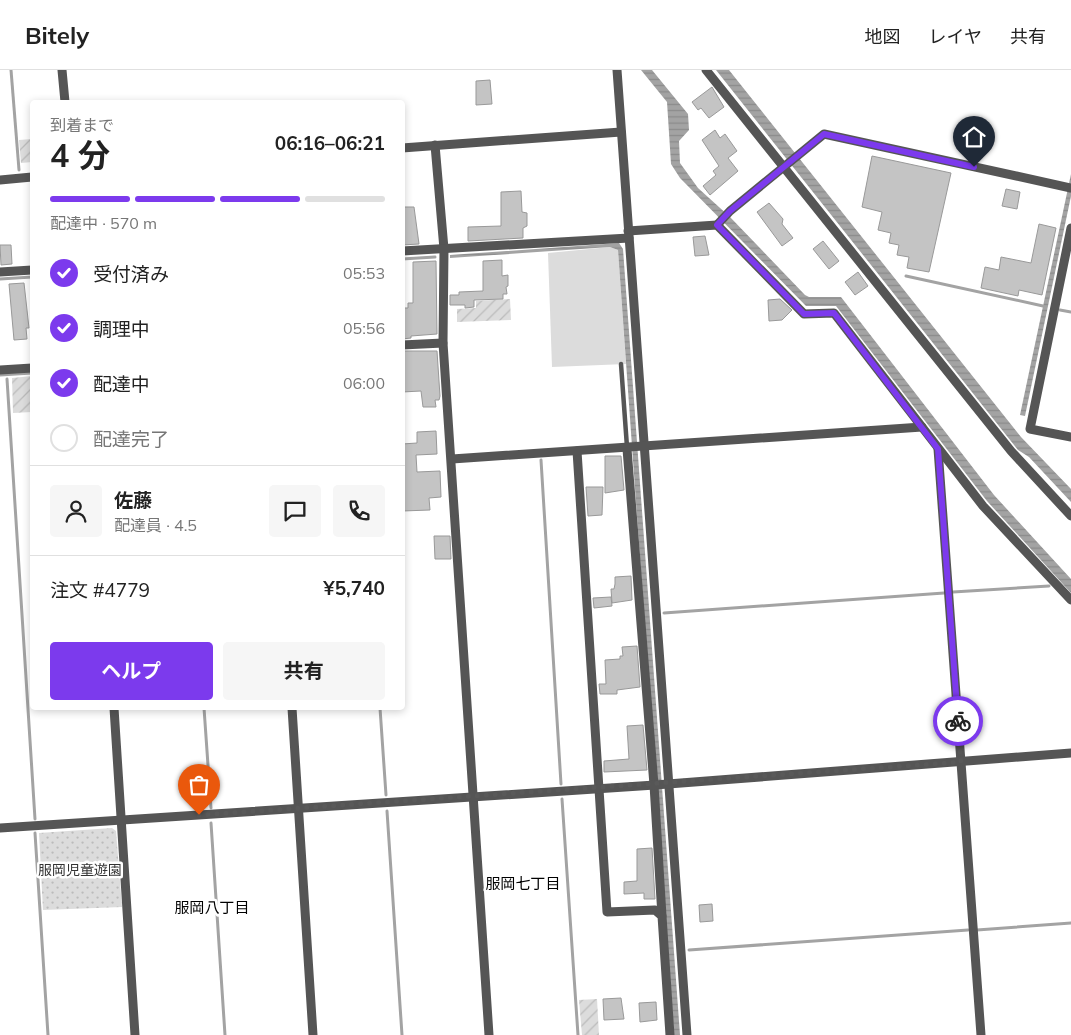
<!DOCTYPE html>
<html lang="ja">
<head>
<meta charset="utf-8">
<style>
	:root { --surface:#fff; --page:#f6f6f6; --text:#222; --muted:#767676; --line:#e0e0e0; --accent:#7c3aed }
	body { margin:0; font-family:Mulish,"Noto Sans JP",sans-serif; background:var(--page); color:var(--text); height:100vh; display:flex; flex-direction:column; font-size:19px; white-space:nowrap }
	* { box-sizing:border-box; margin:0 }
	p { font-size:16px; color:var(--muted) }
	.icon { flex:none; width:28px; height:28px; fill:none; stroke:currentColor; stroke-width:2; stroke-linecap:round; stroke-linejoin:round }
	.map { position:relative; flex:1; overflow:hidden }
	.panel { position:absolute; left:30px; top:30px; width:375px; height:610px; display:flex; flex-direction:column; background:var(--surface); border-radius:5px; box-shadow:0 2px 8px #0003 }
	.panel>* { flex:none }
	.pin { position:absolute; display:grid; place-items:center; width:42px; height:42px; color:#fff; margin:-51px -21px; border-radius:50% 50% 50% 0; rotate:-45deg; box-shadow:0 0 5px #0007 }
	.pin .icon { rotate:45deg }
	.courier { position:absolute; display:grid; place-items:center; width:50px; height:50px; margin:-25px; border:4px solid #7c3aed; border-radius:50%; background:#fff; color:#222; box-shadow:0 1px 6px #0007 }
	.summary em { font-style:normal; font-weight:700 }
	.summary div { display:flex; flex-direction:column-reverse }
	.summary { display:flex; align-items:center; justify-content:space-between; height:85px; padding:0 20px }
	h1 { font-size:32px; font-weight:700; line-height:38px }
	.bar { display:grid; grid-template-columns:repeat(4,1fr); gap:8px 5px; align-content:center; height:60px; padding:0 20px }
	.bar i { height:6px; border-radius:4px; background:var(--line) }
	.bar .current { background:var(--accent) }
	.bar p { grid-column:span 4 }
	.line { display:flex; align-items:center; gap:12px; padding:0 20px; border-top:1px solid var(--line) }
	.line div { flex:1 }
	.round { display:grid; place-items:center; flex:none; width:52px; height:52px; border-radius:5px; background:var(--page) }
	ol { padding:0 20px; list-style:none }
	li { display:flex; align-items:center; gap:15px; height:55px }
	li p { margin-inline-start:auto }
	li .icon { padding:5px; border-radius:50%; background:var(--accent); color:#fff; stroke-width:4 }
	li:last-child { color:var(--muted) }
	li i { width:28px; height:28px; border:2px solid var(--line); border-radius:50% }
	.action { display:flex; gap:10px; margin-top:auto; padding:10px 20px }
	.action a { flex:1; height:58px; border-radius:5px; background:var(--accent); color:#fff; font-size:20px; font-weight:700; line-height:58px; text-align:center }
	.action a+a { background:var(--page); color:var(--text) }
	header { display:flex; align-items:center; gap:30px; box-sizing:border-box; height:70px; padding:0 25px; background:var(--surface); border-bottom:1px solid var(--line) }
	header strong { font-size:24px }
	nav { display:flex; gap:28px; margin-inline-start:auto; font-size:18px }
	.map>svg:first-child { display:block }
	.grass { fill:#dcdcdc }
	.park { fill:url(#park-dots) }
	.garden { fill:url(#garden-furrows) }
	.water { fill:url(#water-rules) }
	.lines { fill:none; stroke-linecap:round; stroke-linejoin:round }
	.stream { stroke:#a3a3a3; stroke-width:3 }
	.building { fill:#c4c4c4; stroke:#999 }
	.service { stroke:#555; stroke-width:4.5 }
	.minor { stroke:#555; stroke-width:9 }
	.done { stroke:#595959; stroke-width:5; stroke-dasharray:0 9 }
	.route { stroke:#7c3aed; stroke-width:6 }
	.labels { text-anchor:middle; stroke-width:5; stroke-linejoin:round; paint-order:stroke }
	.park-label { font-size:14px; fill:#333; stroke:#fff }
	.neighbourhood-label { font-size:15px; fill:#000; stroke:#fff }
</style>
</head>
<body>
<header>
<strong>Bitely</strong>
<nav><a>地図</a><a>レイヤ</a><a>共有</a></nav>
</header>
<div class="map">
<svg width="1071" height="965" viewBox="0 0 1071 965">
	<defs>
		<pattern id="park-dots" width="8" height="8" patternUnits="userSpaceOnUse" patternTransform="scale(1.25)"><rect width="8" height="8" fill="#dcdcdc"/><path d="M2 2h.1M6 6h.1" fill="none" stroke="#bbb" stroke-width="1.8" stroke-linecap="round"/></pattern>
		<pattern id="garden-furrows" width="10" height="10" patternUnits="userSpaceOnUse" patternTransform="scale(1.25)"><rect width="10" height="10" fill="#dcdcdc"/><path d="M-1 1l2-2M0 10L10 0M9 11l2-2" fill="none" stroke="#bbb"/></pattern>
		<pattern id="water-rules" width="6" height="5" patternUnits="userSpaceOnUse" patternTransform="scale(1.25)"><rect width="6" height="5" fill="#a3a3a3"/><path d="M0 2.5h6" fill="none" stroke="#8b8b8b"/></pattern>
	</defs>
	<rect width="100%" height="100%" fill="#fff"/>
	<!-- grass -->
	<path class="grass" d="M610,177l8,3 8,114 -74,3 -4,-114z"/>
	<!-- park -->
	<path class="park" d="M112,758l4,3 6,76 -79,3 -4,-77z"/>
	<!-- garden -->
	<g class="garden">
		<path d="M32,69v23l-11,1 -2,-23z"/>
		<path d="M510,229l1,21 -54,2v-13l19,-1v-7z"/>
		<path d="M32,306v36l-19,1 -1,-35z"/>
		<path d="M597,929l2,36h-17l-3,-35z"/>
	</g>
	<!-- water -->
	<g class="water">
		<path d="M641,0h11l36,44 1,16 -10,11 1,22 18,25 32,29 75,78 4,2h32l153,198 77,84v14l-84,-92 -151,-195h-30l-126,-128 -9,-14 -4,-62z"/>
		<path d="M716,0h13l292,367 50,52v13l-42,-45 -11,-7z"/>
		<path d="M1071,104v22l-46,220 -5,-1z"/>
		<path d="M619,173l4,6 57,786h-6l-56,-785 -8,-3 -160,11v-3z"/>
	</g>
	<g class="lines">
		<!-- stream -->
		<g class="stream">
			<path d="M11,0l8,100"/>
			<path d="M402,189l33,-2"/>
			<path d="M906,206l137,30"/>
			<path d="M0,209l32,-2"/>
			<path d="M1060,240l11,2"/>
			<path d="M0,305l32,-2"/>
			<path d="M7,309l28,440"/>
			<path d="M541,390l20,324"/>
			<path d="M953,522l96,-6"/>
			<path d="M664,543l280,-20"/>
			<path d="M204,638l7,100"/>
			<path d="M380,638l6,87"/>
			<path d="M562,729l16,236"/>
			<path d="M387,741l15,224"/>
			<path d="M211,753l14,212"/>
			<path d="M35,763l13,202"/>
			<path d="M977,860l94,-7"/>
			<path d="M689,880l279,-20"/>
		</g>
	</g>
	<!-- building -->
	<g class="building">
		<path d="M490,10l2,24 -16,1v-24z"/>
		<path d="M712,17l12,20 -15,11 -8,-10 -3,2 -6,-8z"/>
		<path d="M715,60l5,8 5,-4 12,17 -9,7 10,13 -28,24 -7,-9 13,-11 -3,-4 6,-5 -17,-26z"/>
		<path d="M872,86l79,17 -22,99 -22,-4 2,-11 -12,-2 2,-10 -10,-2 2,-10 -13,-3 4,-18 -20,-5z"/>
		<path d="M1006,119l14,3 -3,17 -15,-3z"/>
		<path d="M521,121l1,21 5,1v13l-4,2v10l-55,3v-14l33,-1v-34z"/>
		<path d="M769,133l14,16 -1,5 11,14 -11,8 -25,-34z"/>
		<path d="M402,137h12l5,37 -17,1z"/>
		<path d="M1039,154l17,4 -14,67 -23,-5 -1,6 -37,-8 4,-21 14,3 2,-13 30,6z"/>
		<path d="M705,166l4,19 -14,1 -2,-19z"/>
		<path d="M823,171l16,20 -10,8 -16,-20z"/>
		<path d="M0,175h11l1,19 -11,1z"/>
		<path d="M502,190v16l6,-1v11l-2,1 1,7h-4v5l-29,1v7l-9,1v-3h-15v-10h9v-3l24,-1v-30z"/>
		<path d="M436,191l1,73 -26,2v2l-9,1v-31h6v-5h5v-41z"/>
		<path d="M858,202l10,14 -13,9 -10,-13z"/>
		<path d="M24,213l5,45h-3l1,11 -13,1 -5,-56z"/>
		<path d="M780,229l12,11 -10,10 -13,1 -1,-21z"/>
		<path d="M402,281h35l3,45 -1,4h-4l1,7h-13l-2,-16 -19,1z"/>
		<path d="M436,361l1,23 -21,1 1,17 23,-1 1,26 -12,1 1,12 -28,1v-67l15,-1v-11z"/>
		<path d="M605,386h16l3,34 -19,3z"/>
		<path d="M586,417h17l-1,28 -14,1z"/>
		<path d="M434,466h16l1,23h-16z"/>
		<path d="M631,506l1,24 -20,3 -1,-14h3l1,-5v-7z"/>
		<path d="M611,527l1,9 -18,2 -1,-10z"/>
		<path d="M637,576l3,41 -23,3v4h-17l-1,-10h7l-1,-24 15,-1v-3h3l-1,-9z"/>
		<path d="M643,655l4,45 -43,2v-11l25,-2 -2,-33z"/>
		<path d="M652,778l3,51h-11v-6l-20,1v-12l13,-1v-32z"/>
		<path d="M712,834l1,17 -13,1 -1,-17z"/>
		<path d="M621,928l3,21 -20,1 -1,-21z"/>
		<path d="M656,932l1,18 -17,2 -1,-19z"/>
	</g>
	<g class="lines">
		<!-- service -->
		<path class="service" d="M621,294l6,83"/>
		<!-- minor -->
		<g class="minor">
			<path d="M62,0l3,32"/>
			<path d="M617,0l70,965"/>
			<path d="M706,0l305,381 60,65"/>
			<path d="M435,75l9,104 -1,94 46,692"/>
			<path d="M402,78l219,-16"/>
			<path d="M0,110l32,-3"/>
			<path d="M717,155l13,-14 94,-77 247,54"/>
			<path d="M1071,158l-41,201 41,8"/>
			<path d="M628,161l89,-6 87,89 30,-1 149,193 88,94"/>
			<path d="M402,181l227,-13"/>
			<path d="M0,202l32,-2"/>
			<path d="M402,275l41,-2"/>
			<path d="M0,300l32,-2"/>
			<path d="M627,379l27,336 8,131"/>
			<path d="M938,379l43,586"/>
			<path d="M577,381l30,461 48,-2 7,6 8,119"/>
			<path d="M452,389l470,-32"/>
			<path d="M114,638l21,327"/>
			<path d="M292,638l21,327"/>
			<path d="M0,758l655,-43 416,-32"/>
		</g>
	</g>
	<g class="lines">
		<!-- done -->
		<path class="done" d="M199,745l762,-53 -3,-41"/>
		<!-- route -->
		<path class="route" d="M958,651l-20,-272 -104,-136 -30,1 -87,-89 13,-14 94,-77 150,33"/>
	</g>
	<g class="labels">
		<!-- park labels -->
		<g class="park-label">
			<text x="80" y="805">服岡児童遊園</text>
		</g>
		<!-- neighbourhood labels -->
		<g class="neighbourhood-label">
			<text x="523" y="819">服岡七丁目</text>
			<text x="212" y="843">服岡八丁目</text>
		</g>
	</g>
</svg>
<div class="pin" style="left:199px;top:745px;background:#ea580c"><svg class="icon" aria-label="bag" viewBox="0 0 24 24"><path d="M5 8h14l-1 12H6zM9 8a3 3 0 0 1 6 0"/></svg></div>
<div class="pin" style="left:974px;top:97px;background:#1f2937"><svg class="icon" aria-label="home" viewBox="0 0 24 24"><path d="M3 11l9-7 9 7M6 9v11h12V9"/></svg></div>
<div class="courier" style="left:958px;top:651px"><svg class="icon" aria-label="bike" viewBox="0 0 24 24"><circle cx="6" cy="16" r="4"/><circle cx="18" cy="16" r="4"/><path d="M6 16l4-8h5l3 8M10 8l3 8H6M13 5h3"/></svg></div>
<section class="panel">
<div class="summary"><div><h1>4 分</h1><p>到着まで</p></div><em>06:16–06:21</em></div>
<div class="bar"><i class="current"></i><i class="current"></i><i class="current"></i><i></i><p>配達中 · 570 m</p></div>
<ol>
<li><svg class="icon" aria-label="check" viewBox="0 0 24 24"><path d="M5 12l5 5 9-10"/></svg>受付済み<p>05:53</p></li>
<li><svg class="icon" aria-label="check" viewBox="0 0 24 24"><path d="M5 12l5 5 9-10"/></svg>調理中<p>05:56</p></li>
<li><svg class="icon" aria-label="check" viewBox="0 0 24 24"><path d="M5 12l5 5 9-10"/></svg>配達中<p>06:00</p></li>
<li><i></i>配達完了</li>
</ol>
<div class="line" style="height:90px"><a class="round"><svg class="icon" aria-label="person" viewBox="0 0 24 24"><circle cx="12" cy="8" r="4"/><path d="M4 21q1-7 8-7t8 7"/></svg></a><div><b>佐藤</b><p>配達員 · 4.5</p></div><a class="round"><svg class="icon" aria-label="chat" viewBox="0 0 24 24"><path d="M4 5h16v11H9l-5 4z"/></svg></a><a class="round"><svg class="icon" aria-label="phone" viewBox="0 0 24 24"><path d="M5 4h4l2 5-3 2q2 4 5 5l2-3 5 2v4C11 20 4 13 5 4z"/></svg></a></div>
<div class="line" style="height:65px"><div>注文 #4779</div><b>¥5,740</b></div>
<div class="action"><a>ヘルプ</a><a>共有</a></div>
</section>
</div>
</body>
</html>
